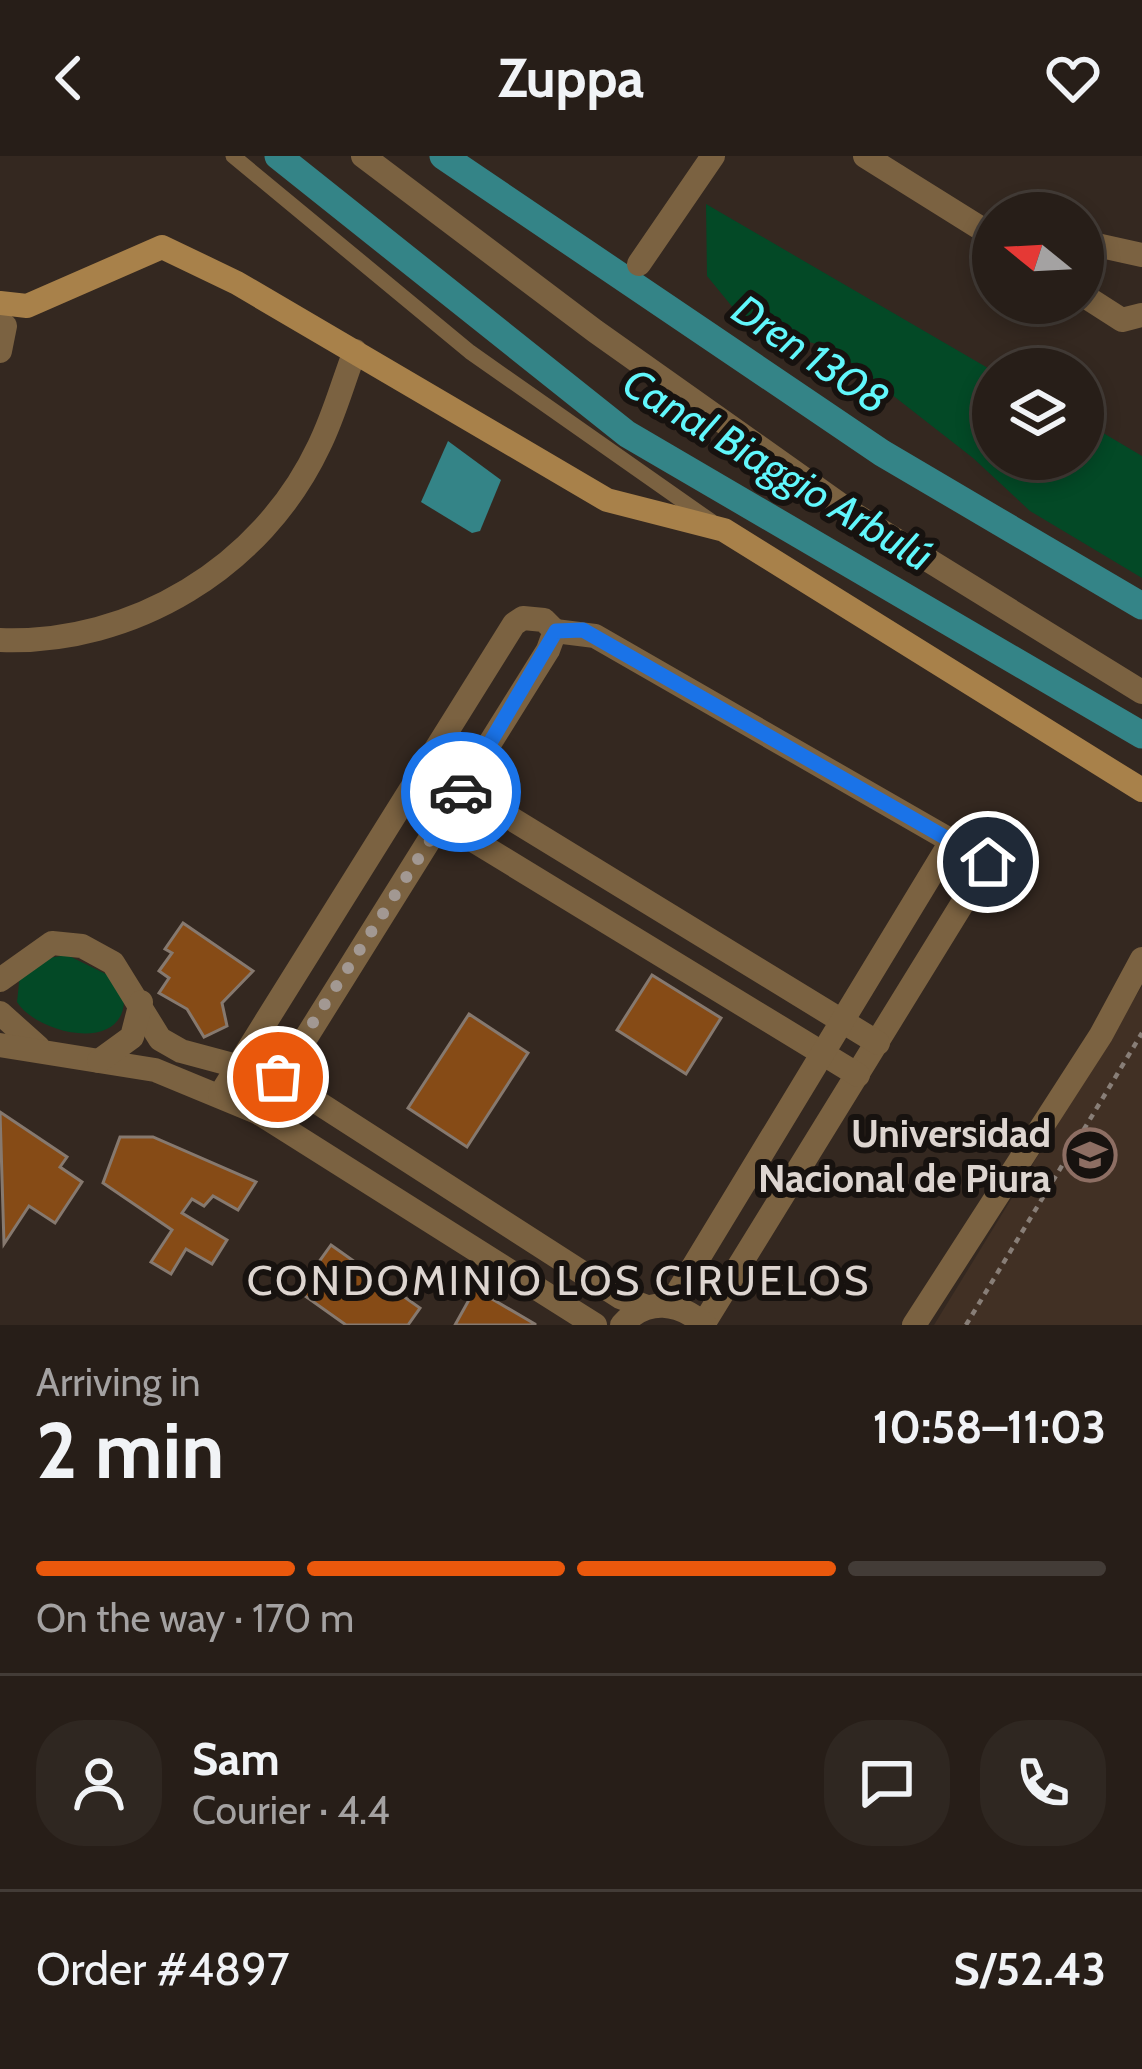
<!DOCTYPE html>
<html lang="en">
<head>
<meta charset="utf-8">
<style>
	:root { --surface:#271e18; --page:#2f2721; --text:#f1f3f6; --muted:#a4a2a2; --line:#433c37; --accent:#ea580c }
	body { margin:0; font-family:Cabin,sans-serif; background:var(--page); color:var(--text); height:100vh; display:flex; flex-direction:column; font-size:45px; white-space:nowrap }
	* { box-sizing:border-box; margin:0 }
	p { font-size:39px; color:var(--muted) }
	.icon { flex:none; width:66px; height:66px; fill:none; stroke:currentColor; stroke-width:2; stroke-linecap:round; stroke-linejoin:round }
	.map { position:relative; height:1169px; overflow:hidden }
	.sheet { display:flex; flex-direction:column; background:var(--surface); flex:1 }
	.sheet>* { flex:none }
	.needle { width:78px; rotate:288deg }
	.fabs { position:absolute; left:972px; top:36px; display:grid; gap:24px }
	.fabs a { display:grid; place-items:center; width:132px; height:132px; border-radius:50%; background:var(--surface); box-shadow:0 6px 18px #0003,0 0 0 3px var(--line); font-size:60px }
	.pin { position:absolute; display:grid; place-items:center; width:102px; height:102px; color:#fff; margin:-51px; border:6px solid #fff; border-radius:50%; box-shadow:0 3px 12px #0007 }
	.courier { position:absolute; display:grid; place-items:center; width:120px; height:120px; margin:-60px; border:9px solid #1a73e8; border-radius:50%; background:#fff; color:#222; box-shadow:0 3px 15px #0007 }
	.summary em { font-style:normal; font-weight:800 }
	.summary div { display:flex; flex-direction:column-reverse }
	.summary { display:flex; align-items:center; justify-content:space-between; height:204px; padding:0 36px }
	h1 { font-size:78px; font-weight:800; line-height:90px }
	.bar { display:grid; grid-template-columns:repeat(4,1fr); gap:18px 12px; align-content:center; height:144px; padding:0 36px }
	.bar i { height:15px; border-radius:9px; background:var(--line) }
	.bar .selected { background:var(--accent) }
	.bar p { grid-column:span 4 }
	.line { display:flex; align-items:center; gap:30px; padding:0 36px; border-top:3px solid var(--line) }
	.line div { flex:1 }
	.round { display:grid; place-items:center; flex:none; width:126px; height:126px; border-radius:48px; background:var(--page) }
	header { display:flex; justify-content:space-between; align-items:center; height:156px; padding:0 36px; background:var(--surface); font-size:54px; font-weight:800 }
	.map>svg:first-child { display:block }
	.built { fill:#413024 }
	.green { fill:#034926 }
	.water { fill:#348487 }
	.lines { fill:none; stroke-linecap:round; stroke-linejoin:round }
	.canal { stroke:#348487; stroke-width:27 }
	.building { fill:#864b16; stroke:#86796f; stroke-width:3 }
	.path { stroke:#887e77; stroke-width:4.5; stroke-dasharray:6 6; stroke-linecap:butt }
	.lane { stroke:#7b6241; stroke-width:15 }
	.street { stroke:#7b6241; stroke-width:24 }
	.secondary { stroke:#a8814a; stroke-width:24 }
	.done { stroke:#a29892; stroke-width:12; stroke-dasharray:0 21.6 }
	.route { stroke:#1a73e8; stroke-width:15 }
	.labels { text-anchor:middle; stroke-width:12; stroke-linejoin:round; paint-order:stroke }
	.poi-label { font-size:39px; font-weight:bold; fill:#ddd5d0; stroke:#17120f; text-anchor:end }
	.water-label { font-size:42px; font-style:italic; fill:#61f7fc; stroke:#17120f }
	.neighbourhood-label { font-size:42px; letter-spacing:3px; fill:#ddd5d0; stroke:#17120f }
</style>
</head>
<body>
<header><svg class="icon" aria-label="back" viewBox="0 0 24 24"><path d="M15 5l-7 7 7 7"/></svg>Zuppa<svg class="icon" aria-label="heart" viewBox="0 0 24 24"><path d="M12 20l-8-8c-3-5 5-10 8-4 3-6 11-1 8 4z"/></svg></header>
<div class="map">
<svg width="1142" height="1169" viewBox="0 0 1142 1169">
	<rect width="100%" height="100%" fill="#342820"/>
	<!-- built -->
	<path class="built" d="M1142,830v339h-208z"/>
	<!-- green -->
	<g class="green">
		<path d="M706,48l287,167v88h90v-38l59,35v122l-112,-67 -57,-53 -141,-110 -84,-22 -41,-50z"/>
		<path d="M67,799l43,21 14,25c-2,53 -88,32 -107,1l3,-28 29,-16z"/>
	</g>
	<!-- water -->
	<path class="water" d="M448,285l53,39 -21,51 -8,2 -51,-31z"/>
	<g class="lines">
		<!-- canal -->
		<g class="canal">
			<path d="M278,0l349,278 515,301"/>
			<path d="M443,0l439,297 260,153"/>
		</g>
	</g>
	<!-- building -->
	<g class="building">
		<path d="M183,767l70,48 -31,32 5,23 -23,11 -17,-28 -28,-16 10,-15 -10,-7 13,-18 -7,-4z"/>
		<path d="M652,819l69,43 -35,56 -69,-44z"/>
		<path d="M469,858l59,39 -61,94 -59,-39z"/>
		<path d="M0,956l67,45 -7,10 22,15 -27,41 -26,-17 -25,38z"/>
		<path d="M120,981h33l103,45 -18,28 -25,-14 -9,10 -12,-7 -10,14 45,27 -15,24 -26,-15 -15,25 -20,-12 21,-32 -69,-47z"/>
		<path d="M331,1089l89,63 -12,17h-62l-48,-34z"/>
		<path d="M475,1133l60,35v1h-80z"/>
	</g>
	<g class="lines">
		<!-- path -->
		<path class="path" d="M966,1169l176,-292"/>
		<!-- lane -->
		<path class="lane" d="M233,0l237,196 241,169"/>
		<!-- street -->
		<g class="street">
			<path d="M363,0l232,175 257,182 290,179"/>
			<path d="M865,0l128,80"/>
			<path d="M1083,86l59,13"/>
			<path d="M639,108l74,-108"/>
			<path d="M1083,139l39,25 20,-5"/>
			<path d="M0,195l5,-25"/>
			<path d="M555,475l40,5 393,226 -284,461"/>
			<path d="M0,484c133,5 262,-73 319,-194 15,-30 24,-64 36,-95"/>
			<path d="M427,611l451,276"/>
			<path d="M407,644l451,275"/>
			<path d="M0,824l52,-37 30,3 31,17 47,76 21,12 97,26 342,220 27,10"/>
			<path d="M0,857l38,34"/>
			<path d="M0,889l155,25 104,43 336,212"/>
			<path d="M99,905l33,-24 9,-35"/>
			<path d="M220,939l294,-471 9,-6 21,2 11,11 -7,19 -289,463"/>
			<path d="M670,1149l282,-465"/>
			<path d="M622,1169c25,-28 57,-23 83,0"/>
			<path d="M914,1169l187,-290 41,-76"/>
		</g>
		<!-- secondary -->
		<path class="secondary" d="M0,147l27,3 135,-59 75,36 370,217 117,30 418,260"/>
	</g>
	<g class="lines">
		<!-- done -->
		<path class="done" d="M278,921l183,-285"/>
		<!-- route -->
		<path class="route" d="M461,636l95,-161 27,-1 405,232"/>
	</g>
	<!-- icons -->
	<defs>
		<g id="university-ring" transform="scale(2.7)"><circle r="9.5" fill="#17120f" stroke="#8d6e63" stroke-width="1.5"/><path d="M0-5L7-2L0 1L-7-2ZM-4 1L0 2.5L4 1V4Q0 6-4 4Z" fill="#8d6e63"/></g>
	</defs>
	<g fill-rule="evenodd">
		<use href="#university-ring" x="1090" y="999"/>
	</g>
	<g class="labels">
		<!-- poi labels -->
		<g class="poi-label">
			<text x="1051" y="991">Universidad<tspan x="1051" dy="45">Nacional de Piura</tspan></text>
		</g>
		<!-- water labels -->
		<g class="water-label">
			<text transform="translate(811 198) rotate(34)" y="15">Dren 1308</text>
			<text transform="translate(778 313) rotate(31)" y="15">Canal Biaggio Arbulú</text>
		</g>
		<!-- neighbourhood labels -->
		<g class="neighbourhood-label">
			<text x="559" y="1139">CONDOMINIO LOS CIRUELOS</text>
		</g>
	</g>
</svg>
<div class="fabs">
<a><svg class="needle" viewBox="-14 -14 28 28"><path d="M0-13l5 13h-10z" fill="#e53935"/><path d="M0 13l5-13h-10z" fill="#a4a2a2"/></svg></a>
<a><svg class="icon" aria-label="layers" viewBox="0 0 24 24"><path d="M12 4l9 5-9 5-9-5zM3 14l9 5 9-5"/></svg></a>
</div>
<div class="pin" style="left:278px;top:921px;background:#ea580c"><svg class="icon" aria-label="bag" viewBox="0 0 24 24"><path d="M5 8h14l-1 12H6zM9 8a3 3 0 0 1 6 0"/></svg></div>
<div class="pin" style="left:988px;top:706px;background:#1f2937"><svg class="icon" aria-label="home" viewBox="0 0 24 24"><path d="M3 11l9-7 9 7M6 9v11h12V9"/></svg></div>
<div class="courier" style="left:461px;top:636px"><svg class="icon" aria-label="car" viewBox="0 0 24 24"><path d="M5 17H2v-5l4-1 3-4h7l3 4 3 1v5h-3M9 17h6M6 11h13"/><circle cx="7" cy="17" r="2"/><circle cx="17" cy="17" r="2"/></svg></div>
</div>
<section class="sheet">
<div class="summary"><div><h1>2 min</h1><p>Arriving in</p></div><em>10:58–11:03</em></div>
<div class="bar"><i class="selected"></i><i class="selected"></i><i class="selected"></i><i></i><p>On the way · 170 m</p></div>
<div class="line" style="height:216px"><a class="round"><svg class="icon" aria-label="person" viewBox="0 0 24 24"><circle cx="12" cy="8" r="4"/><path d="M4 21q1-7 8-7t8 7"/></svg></a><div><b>Sam</b><p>Courier · 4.4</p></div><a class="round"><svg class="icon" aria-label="chat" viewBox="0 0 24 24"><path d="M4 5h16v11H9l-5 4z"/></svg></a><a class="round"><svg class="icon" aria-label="phone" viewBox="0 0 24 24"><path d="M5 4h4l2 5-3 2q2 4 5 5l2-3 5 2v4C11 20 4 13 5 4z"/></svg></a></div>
<div class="line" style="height:156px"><div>Order #4897</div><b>S/52.43</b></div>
</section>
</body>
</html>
